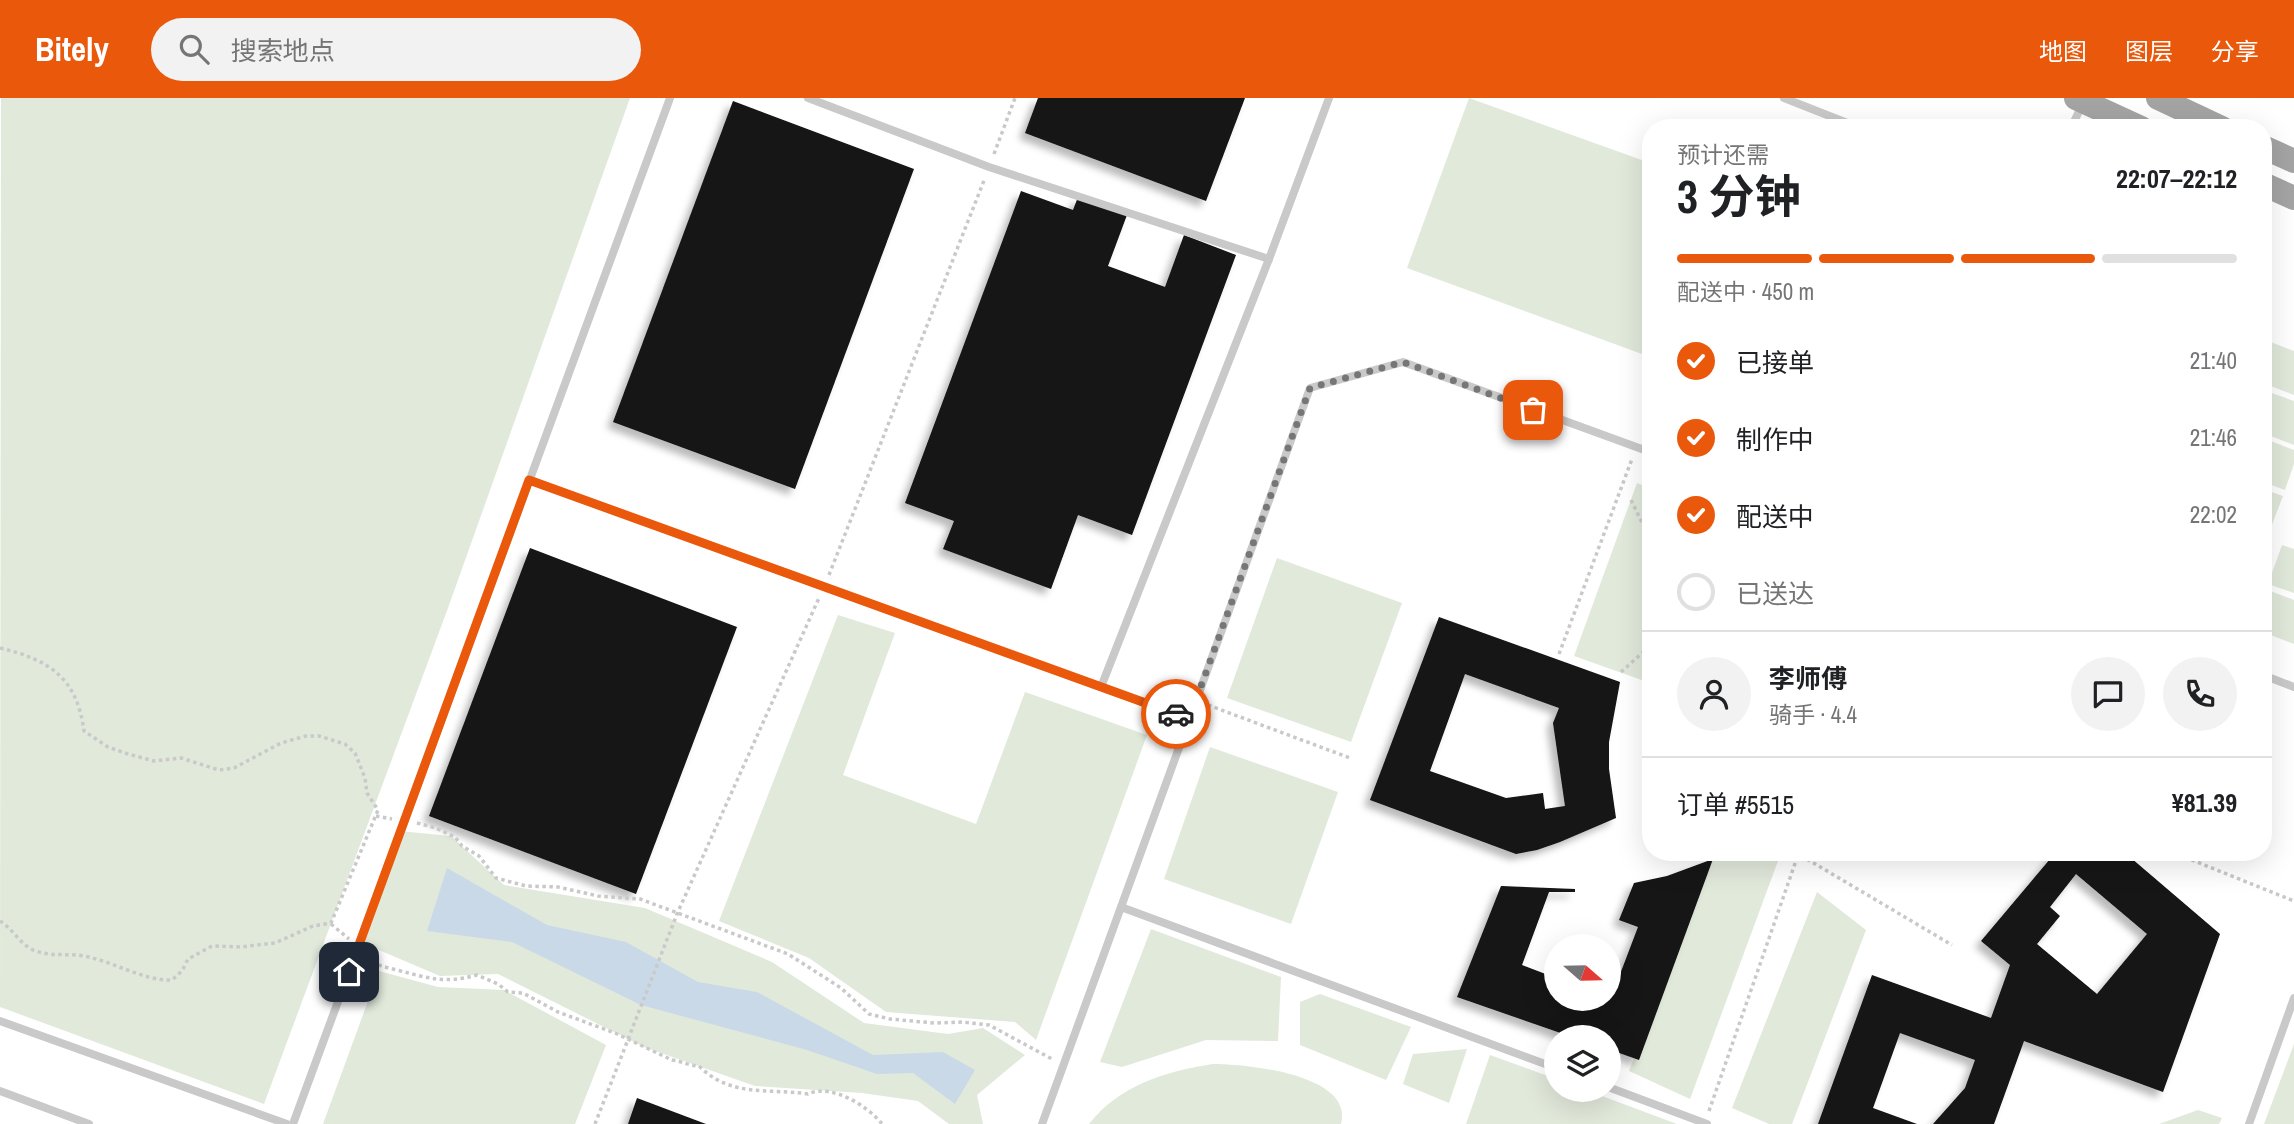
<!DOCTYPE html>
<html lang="zh">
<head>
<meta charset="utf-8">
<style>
	:root { --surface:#fff; --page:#f2f2f2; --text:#202124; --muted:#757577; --line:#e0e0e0; --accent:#ea580c }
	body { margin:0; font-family:"Archivo Narrow","Noto Sans SC",sans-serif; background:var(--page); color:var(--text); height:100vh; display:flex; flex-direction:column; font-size:26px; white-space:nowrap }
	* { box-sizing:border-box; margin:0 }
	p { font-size:23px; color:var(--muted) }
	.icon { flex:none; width:38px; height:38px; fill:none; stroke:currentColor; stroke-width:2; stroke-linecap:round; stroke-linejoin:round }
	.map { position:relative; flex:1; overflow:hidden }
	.drawer { position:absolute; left:1642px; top:21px; width:630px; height:742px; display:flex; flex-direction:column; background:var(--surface); border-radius:28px; box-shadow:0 7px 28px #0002 }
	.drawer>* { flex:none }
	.needle { width:46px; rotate:110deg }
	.buttons { position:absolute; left:1544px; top:836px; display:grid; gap:14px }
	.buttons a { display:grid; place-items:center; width:77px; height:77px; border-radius:50%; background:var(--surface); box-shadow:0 7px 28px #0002; font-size:35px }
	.pin { position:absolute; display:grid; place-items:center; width:60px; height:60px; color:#fff; margin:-30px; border-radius:14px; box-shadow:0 4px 10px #0006 }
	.courier { position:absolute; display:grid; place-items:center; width:70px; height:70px; margin:-35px; border:5px solid #ea580c; border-radius:50%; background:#fff; color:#222; box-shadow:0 2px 9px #0007 }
	.overview em { font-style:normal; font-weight:700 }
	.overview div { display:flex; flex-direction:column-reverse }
	.overview { display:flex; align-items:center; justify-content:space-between; height:119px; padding:0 35px }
	h1 { font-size:46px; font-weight:700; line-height:52px }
	.bar { display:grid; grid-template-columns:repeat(4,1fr); gap:10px 7px; align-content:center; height:84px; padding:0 35px }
	.bar i { height:9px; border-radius:5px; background:var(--line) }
	.bar .active { background:var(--accent) }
	.bar p { grid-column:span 4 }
	.line { display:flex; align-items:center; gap:18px; padding:0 35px; border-top:2px solid var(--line) }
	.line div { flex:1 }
	.round { display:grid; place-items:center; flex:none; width:74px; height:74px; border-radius:37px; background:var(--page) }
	ol { padding:0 35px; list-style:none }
	li { display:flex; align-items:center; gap:21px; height:77px }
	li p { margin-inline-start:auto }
	li .icon { padding:7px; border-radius:50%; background:var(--accent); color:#fff; stroke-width:4 }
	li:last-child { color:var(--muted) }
	li i { width:38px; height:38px; border:4px solid var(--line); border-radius:50% }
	header { display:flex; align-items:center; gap:42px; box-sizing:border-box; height:98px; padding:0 35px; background:var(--accent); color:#fff }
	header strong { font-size:33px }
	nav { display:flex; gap:38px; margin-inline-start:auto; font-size:24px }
	.search { width:490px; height:63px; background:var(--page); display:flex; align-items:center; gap:18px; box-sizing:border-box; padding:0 24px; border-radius:38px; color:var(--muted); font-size:26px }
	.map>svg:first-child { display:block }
	.green { fill:#e1e9db }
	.water { fill:#c9d9e7 }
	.building { fill:#131313; fill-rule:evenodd; filter:url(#shadow) }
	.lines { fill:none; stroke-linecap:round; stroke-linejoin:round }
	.path { stroke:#c9c9c9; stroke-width:3.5; stroke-dasharray:3.5 3.5; stroke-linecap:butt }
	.service { stroke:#c9c9c9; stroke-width:8 }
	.primary { stroke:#a4a4a4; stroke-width:24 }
	.done { stroke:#767676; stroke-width:7; stroke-dasharray:0 12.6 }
	.route { stroke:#ea580c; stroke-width:9 }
</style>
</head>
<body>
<header>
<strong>Bitely</strong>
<div class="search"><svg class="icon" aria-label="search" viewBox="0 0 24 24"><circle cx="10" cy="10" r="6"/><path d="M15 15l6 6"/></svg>搜索地点</div>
<nav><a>地图</a><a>图层</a><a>分享</a></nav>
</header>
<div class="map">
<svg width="2294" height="1026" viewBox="0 0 2294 1026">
	<defs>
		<filter id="shadow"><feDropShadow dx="-6" dy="6" stdDeviation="3.5" flood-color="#0004"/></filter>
	</defs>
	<rect width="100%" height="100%" fill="#fff"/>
	<!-- green -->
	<g class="green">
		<path d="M1,0h629l-182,510 -184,496 -264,-97z"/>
		<path d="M1469,0l181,65v194l-243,-89z"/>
		<path d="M2263,241l31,12v44l-31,-12z"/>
		<path d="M2263,292l31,11v44l-31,-12z"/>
		<path d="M2263,340l31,12v14l-9,26 -22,-8z"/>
		<path d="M1637,385l13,5v195l-76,-27z"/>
		<path d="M2263,391l20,7 -15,39 -5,-2z"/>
		<path d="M2282,447l12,4v44l-26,-9z"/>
		<path d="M1277,460l125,45 -51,139 -124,-44z"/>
		<path d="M2265,491l29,11v44l-31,-12v-35z"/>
		<path d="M838,517l57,18 -52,142 133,49 49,-132 122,43 -111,305 -21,-18 -129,-10 -77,-54 -90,-37z"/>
		<path d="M1210,649l128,45 -47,132 -127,-45z"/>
		<path d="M400,733l51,5 53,49 141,23 127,54 92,61 84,11 35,-6 42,27 -48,40 6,29h-34l-31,-23 -56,-8 -107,-7 -111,-39 -146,-73 -58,2 -80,-34z"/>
		<path d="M1713,755l65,8 -88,238 -61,-28z"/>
		<path d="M1817,794l49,38 -74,194h-23l-37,-16z"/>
		<path d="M1151,831l130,48 -3,64 -72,-1 -84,27 -22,-5z"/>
		<path d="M379,873l59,16 66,3 102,55 -31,79h-252z"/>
		<path d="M1320,896l91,33 -25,53 -86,-35v-43z"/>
		<path d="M2294,946v80h-30z"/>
		<path d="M1467,951l-18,54 -46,-19 10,-30z"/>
		<path d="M1490,957l66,24v11h30l91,34h-211z"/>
		<path d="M1213,966c32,0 141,10 128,60h-252c30,-39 78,-53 124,-60z"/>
		<path d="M2198,1012l24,8 -3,6h-60z"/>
	</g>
	<!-- water -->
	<path class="water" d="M447,770l100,57 79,17 72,40 59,10 116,63 70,-3 32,18 -20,34 -42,-31 -36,1 -70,-24 -166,-45 -129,-63 -85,-11z"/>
	<!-- building -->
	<g class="building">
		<path d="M1038,0h207l-39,103 -181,-68z"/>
		<path d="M733,3l181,68 -119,320 -182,-67z"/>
		<path d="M1021,93l52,19 5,-13 49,18 -19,51 57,21 19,-52 52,20 -104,280 -54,-20 -27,74 -108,-40 11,-28 -49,-18z"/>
		<path d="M530,450l207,79 -101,267 -207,-78z"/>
		<path d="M1439,519l181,65 -11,60v27l7,49 -56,24 -23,8 -21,4 -146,-54zM1465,576l94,34 -6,15 12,83 -20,3 -2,-16 -37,5 -76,-27z"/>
		<path d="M2056,754h68l96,82 -57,158 -139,-51 -30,83h-61l32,-36 10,-28 -75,-27 -27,75 44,16h-99l54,-149 119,43 19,-53 -29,-24zM2076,776l71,60 -50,60 -60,-50 23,-28 -10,-9z"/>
		<path d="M1713,761l-74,201 -31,-11v-11h-33l-118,-41 44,-111 74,3v3h-26l-27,73 34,13v21h52v-2l3,1 27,-71 -19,-7 15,-37 33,-7z"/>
		<path d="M637,1000l69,26h-78z"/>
	</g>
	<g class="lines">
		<!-- path -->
		<g class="path">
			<path d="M994,56l21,-56"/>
			<path d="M1631,402l19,39"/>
			<path d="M829,477l156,-397"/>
			<path d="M0,550c50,12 77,30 84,83l24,16 20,7 26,7 27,-3 38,12 15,-2 47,-25 25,-7h13l26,8 10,9 10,25 2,15 11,17 -47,113 -18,3 -38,17 -35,4 -28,-1 -24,13 -6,12 -10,9c-31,1 -63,-22 -96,-25 -15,-1 -28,1 -43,-5 -14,-7 -20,-21 -33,-29"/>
			<path d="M1559,556l73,-195"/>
			<path d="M1621,574l29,-26"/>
			<path d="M1208,607l142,53"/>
			<path d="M376,718l16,3"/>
			<path d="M417,725l19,5 19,9 7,9 17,10 17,22 30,8 32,1 40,9 42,3 148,55 53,34 28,26 21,5 44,4 28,-1 27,3 63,34"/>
			<path d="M1795,754l157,93"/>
			<path d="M2172,754l122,49"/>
			<path d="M331,826l18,15"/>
			<path d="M367,859c7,9 19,10 30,13 31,8 47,14 80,5l21,9 10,8 15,1 35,19 57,21 57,27c10,1 17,6 27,6 32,32 70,22 109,28 23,-11 60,12 74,30"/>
			<path d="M1709,1013l90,-259"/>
			<path d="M595,1026l82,-210 142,-316"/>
		</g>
		<!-- service -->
		<g class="service">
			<path d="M808,0l181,69 280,92"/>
			<path d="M1784,0l76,30"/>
			<path d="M2071,30l11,-23"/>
			<path d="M529,382l660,239"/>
			<path d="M2263,577l31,12"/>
			<path d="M1101,589l168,-428 60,-161"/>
			<path d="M1121,809l435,161"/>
			<path d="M0,923l287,103"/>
			<path d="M1608,989l99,37"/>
			<path d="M0,993l89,33"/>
			<path d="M293,1026l377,-1026"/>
			<path d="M1042,1026l268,-736 93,-26 247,90"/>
			<path d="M2249,1026l45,-126"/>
		</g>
		<!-- primary -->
		<g class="primary">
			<path d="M2076,0l65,30"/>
			<path d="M2158,0l64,30"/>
			<path d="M2263,49l31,14"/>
			<path d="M2263,86l31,14"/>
		</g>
	</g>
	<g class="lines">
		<!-- done -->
		<path class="done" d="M1176,616l13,5 121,-331 93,-26 130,48"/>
		<!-- route -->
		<path class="route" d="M349,874l180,-492 647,234"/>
	</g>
</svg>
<div class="buttons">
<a><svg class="needle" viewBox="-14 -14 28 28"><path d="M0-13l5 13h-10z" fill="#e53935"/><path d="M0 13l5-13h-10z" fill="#757577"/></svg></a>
<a><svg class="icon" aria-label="layers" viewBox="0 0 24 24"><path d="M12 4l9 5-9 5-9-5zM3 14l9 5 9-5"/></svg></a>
</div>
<div class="pin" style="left:1533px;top:312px;background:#ea580c"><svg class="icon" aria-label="bag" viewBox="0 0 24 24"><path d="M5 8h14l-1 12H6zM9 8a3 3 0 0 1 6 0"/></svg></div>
<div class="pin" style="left:349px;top:874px;background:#1f2937"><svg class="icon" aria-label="home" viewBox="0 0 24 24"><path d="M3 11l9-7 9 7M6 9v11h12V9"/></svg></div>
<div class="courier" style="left:1176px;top:616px"><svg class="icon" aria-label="car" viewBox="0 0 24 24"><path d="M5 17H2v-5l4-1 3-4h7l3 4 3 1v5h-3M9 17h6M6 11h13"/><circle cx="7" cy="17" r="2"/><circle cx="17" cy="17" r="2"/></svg></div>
<section class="drawer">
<div class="overview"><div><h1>3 分钟</h1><p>预计还需</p></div><em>22:07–22:12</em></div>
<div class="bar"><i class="active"></i><i class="active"></i><i class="active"></i><i></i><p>配送中 · 450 m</p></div>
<ol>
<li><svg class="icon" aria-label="check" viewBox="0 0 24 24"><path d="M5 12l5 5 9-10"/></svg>已接单<p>21:40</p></li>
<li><svg class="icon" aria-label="check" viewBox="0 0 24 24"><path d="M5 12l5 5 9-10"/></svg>制作中<p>21:46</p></li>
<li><svg class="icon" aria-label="check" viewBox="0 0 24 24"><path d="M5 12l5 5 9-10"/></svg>配送中<p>22:02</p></li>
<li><i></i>已送达</li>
</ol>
<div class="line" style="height:126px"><a class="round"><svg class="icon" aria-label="person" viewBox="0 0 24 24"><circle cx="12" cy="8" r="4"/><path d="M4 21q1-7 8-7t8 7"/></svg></a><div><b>李师傅</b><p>骑手 · 4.4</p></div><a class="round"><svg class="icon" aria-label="chat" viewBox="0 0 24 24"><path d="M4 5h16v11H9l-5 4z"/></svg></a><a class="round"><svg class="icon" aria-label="phone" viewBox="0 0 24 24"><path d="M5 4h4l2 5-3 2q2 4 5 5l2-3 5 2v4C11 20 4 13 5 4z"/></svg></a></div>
<div class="line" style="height:91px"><div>订单 #5515</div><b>¥81.39</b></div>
</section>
</div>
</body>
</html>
